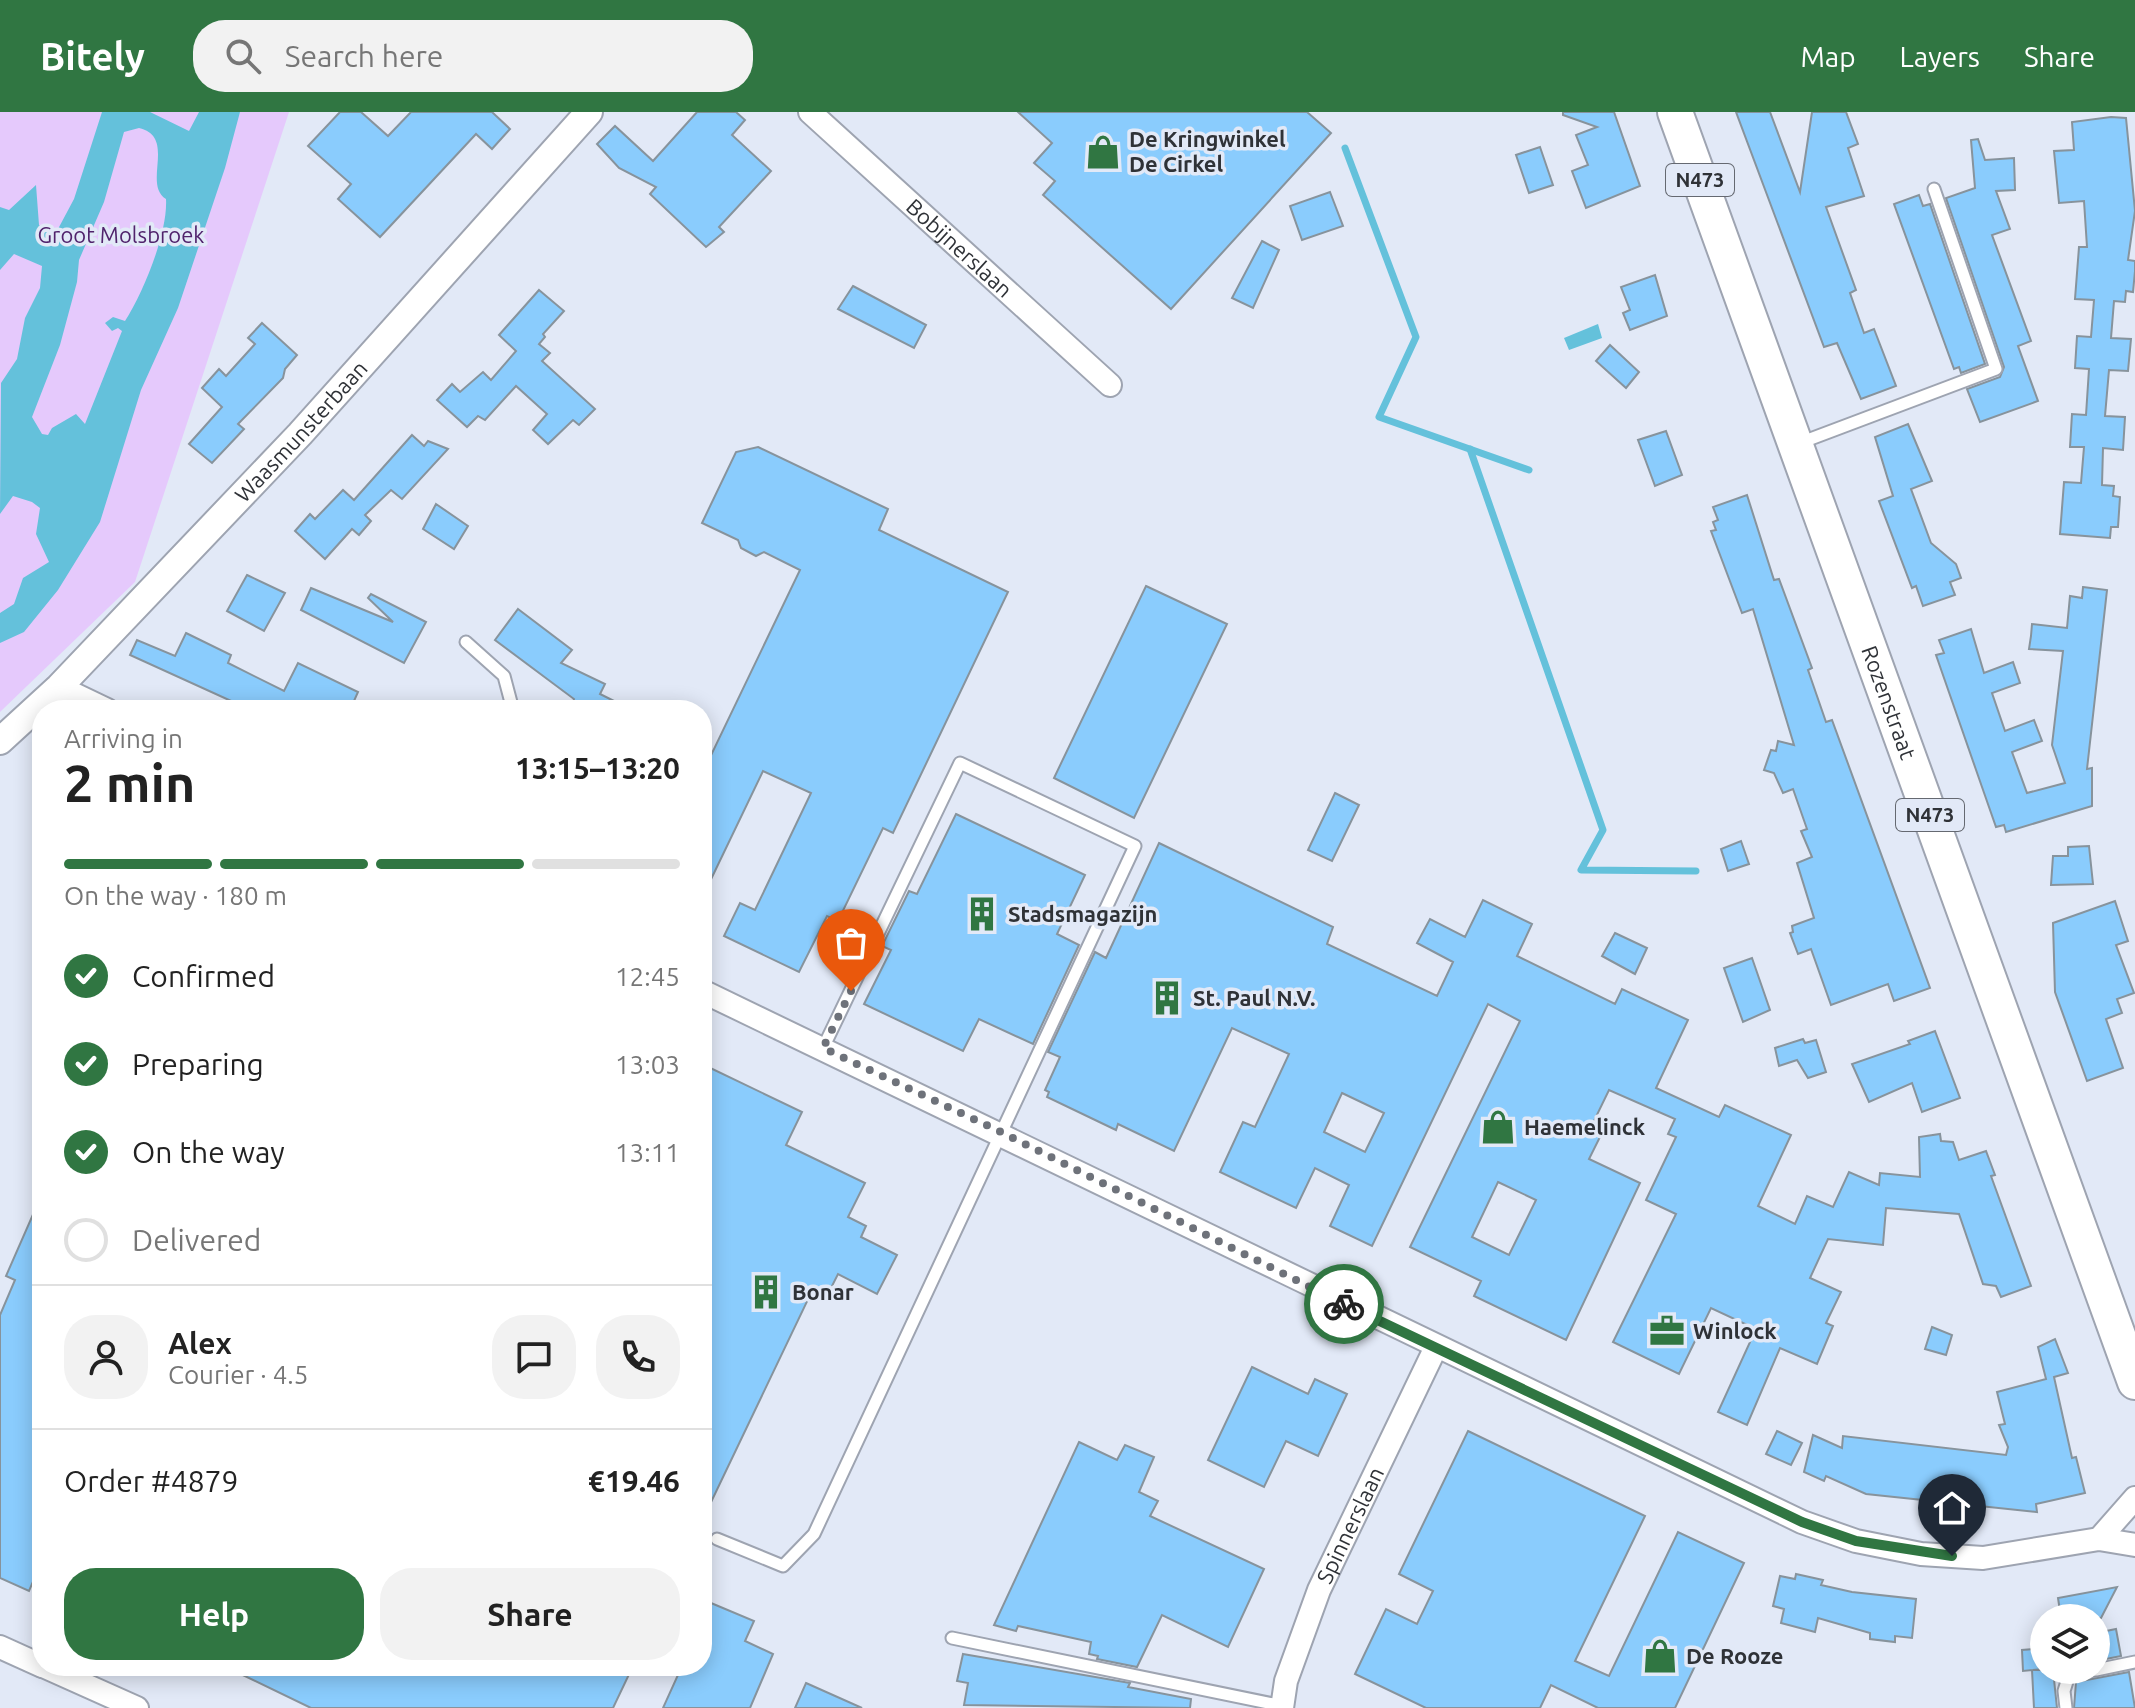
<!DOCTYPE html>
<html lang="en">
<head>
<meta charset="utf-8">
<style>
	:root { --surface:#fff; --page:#f2f2f2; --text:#222; --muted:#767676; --line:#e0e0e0; --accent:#307642 }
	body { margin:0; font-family:Ubuntu,sans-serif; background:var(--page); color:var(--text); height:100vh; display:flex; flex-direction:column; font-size:30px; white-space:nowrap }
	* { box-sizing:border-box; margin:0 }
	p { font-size:26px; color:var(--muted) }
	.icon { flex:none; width:44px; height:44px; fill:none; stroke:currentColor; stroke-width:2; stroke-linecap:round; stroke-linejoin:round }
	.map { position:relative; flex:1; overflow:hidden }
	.panel { position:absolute; left:32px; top:588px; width:680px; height:976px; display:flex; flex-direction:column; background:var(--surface); border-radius:32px; box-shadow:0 4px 20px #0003 }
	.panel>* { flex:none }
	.buttons { position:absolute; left:2030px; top:1492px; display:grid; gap:16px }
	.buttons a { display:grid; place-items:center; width:80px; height:80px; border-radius:50%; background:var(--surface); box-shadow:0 4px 20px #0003; font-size:40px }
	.pin { position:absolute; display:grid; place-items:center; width:68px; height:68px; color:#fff; margin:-82px -34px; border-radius:50% 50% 50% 0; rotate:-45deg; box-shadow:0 0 8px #0007 }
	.pin .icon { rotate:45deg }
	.courier { position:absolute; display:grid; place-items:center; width:80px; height:80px; margin:-40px; border:6px solid #307642; border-radius:50%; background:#fff; color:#222; box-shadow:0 2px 10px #0007 }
	.overview em { font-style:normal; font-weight:700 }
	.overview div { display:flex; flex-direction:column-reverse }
	.overview { display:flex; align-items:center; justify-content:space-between; height:136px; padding:0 32px }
	h1 { font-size:52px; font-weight:700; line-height:60px }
	.bar { display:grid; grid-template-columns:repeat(4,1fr); gap:12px 8px; align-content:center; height:96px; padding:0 32px }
	.bar i { height:10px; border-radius:6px; background:var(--line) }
	.bar .active { background:var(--accent) }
	.bar p { grid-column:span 4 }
	.line { display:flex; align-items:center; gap:20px; padding:0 32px; border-top:2px solid var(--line) }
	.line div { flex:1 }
	.round { display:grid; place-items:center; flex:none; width:84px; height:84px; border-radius:32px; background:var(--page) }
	ol { padding:0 32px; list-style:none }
	li { display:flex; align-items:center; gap:24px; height:88px }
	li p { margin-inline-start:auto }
	li .icon { padding:8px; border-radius:50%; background:var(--accent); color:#fff; stroke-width:4 }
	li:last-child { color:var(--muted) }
	li i { width:44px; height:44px; border:4px solid var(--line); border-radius:50% }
	.action { display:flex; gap:16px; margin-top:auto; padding:16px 32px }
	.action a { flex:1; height:92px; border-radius:32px; background:var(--accent); color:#fff; font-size:32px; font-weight:700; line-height:92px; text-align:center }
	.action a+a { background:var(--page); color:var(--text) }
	header { display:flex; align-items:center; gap:48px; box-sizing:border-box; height:112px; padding:0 40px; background:var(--accent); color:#fff }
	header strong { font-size:38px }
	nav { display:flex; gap:44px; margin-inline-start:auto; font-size:28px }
	.search { width:560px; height:72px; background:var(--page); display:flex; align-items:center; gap:20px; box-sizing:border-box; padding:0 28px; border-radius:32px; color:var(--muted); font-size:30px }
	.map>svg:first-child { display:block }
	.green { fill:#e5c9fc }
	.water { fill:#64c1db; fill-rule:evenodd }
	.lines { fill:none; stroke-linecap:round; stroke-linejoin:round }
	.stream { stroke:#64c1db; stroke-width:7 }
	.building { fill:#8accfd; stroke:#87939c; stroke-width:2; fill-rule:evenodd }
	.service-casing { stroke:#9ea4b1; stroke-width:15 }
	.minor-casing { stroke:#9ea4b1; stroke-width:26 }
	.tertiary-casing { stroke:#9ea4b1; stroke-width:30 }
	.primary-casing { stroke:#9ea4b1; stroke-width:38 }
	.service { stroke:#fff; stroke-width:11 }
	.minor { stroke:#fff; stroke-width:22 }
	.tertiary { stroke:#fff; stroke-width:26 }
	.primary { stroke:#fff; stroke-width:34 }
	.done { stroke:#6e727a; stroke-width:8; stroke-dasharray:0 14.4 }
	.route { stroke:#307642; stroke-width:10 }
	.labels { text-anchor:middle; stroke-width:7; stroke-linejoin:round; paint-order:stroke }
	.shield { fill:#e2e9f7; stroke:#656971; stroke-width:2 }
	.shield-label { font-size:20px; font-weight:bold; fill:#2f3237 }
	.poi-label { font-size:22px; font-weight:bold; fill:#2f3237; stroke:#e2e9f7; text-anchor:start }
	.park-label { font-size:22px; fill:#50236c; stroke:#e2e9f7 }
	.street-label { font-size:22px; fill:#2f3237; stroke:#e2e9f7 }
</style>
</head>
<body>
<header>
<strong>Bitely</strong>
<div class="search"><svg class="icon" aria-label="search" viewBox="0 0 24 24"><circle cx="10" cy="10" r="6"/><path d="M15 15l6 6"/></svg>Search here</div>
<nav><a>Map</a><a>Layers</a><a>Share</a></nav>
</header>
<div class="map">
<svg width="2135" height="1596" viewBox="0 0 2135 1596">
	<rect width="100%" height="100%" fill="#e2e9f7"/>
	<!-- green -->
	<path class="green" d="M0,0h289l-154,470 -135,130z"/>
	<!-- water -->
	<g class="water">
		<path d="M102,0h48l39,19 10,-19h41l-15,56 -47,140 -37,82 -41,132 -42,68 -34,42 -24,11v-30l14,-9 9,-26 26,-16 -13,-28 4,-26 -8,-6 -19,-6 -13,18 1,-131 16,-24 8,-41 15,-30 2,-22 -28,-12 -14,16v-63l9,3 27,-25 3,40 6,5 13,-1 16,-30zM139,16c38,9 3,56 27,71 2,34 -23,94 -41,122l-12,-4 -8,6 7,8 6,-3 4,3 -37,93 -9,-10 -24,14 -4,7 -6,-1 -10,-17 28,-72 17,-63 2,-22 25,-58 20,-70z"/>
		<path d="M1598,212l4,14 -33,12 -5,-12z"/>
	</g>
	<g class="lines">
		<!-- stream -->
		<g class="stream">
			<path d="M1345,36l71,189 -37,80 150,53"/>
			<path d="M1470,337l133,381 -22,40 115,1"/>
		</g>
	</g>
	<!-- building -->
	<g class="building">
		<path d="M340,0h21l27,24 23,-24h81l18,17 -18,20 -16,-15 -96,103 -42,-38 13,-15 -43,-38z"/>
		<path d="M697,0h39l9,8 -13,15 39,36 -52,56 5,5 -18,15 -56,-53 6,-7 -37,-19 -22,-24 18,-18 38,35z"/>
		<path d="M1018,0h289l24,21 -160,176 -128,-114 12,-14 -21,-18 18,-20z"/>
		<path d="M1563,0h51l26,74 -54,22 -14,-37 16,-6 -12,-30 21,-8 -34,-12z"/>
		<path d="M1736,0h34l30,80 12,-80h34l12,32 -10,4 16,48 -38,11 30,83 -6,3 14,40 10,-4 22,57 -35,13 -24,-56 -13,4z"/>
		<path d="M2111,5l15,1 9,93 -7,49 7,1v10l-2,21 -7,-1 -1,11 -11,-1 -3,37 20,1 -3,32 -19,-1 -4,46 20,1 -2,33 -20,-2 -1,37 12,1 -1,10 7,1 -2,30h-7l-1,11 -50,-4 4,-52 17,1 3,-36h-14l2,-33 14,1 3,-46 -14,-1 2,-32 14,1 3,-37 -19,-1 4,-52h8l-3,-46 -25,2 -5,-52 20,-1 -2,-28z"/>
		<path d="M1978,27l7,21 29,-2 1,32 -19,1 14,38 -18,6 39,106 -13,5 20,55 -58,21 -13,-33 33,-12 4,-10 -58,-169 29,-10 -4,-48z"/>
		<path d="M1540,35l13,38 -24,8 -13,-38z"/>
		<path d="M1330,80l13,34 -41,14 -12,-34z"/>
		<path d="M1919,83l4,11 7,-2 55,160 -24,9 -2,-6 -5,2 -60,-165z"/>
		<path d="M1262,129l17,9 -26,58 -21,-10z"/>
		<path d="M1655,163l12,41 -37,14 -7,-17 7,-3 -9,-23z"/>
		<path d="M853,174l73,39 -12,23 -76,-39z"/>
		<path d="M539,178l25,21 -21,23 2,3 -6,7 11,9 -8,8 53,48 -16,16 -6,-5 -25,24 -15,-14 14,-16 -31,-28 -31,34 -7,-4 -11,11 -30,-27 15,-16 8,8 23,-20 8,8 25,-29 -17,-16z"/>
		<path d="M262,211l35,32 -12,14 -2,9 -45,46 6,5 -32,34 -23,-19 33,-37 -20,-19 17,-19 7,7 29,-32 -7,-6z"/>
		<path d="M1610,233l29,27 -13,16 -30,-27z"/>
		<path d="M1908,312l24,57 -21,8 20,54 25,21 5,14 -11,4 5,13 -32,11 -7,-20 -4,2 -33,-87 14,-5 -18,-59z"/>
		<path d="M1666,319l16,44 -27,11 -17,-46z"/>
		<path d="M412,323l12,11 4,-5 20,8 -46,50 -11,-9 -26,25 6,6 -12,14 -7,-6 -27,30 -30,-28 15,-17 5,5 28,-29 11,10z"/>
		<path d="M758,335l130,62 -9,21 129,62 -115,241 -10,-5 -45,93 -11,-5 -28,56 -75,-36 16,-33 15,7 56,-117 -48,-22 -61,127v-124l98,-204 -36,-18 -8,4 -15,-8 -3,-8 -36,-17 34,-71z"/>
		<path d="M1747,383l27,85 5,-1 33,89 -4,2 18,52 6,-2 98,268 -36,13 -6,-17 -57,21 -20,-56 -13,5 -8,-21 3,-1 -1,-6 22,-8 -17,-55 15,-6 -11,-26 6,-2 -14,-40 -10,4 -9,-20 -10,-3 7,-20 5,1 2,-10 16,4 -41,-136 -11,4 -31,-82 5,-1 -3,-8 5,-2 -5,-13z"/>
		<path d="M436,392l32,22 -14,23 -31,-20z"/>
		<path d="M247,463l38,18 -21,38 -37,-20z"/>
		<path d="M1146,474l81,38 -93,194 -80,-40z"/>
		<path d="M2083,475l24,3 -20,179 5,-1v38l-86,26 -2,-7 -8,2 -14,-40 -46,-132 8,-2 -5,-13 32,-11 13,44 29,-11 7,21 -28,10 13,38 29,-11 8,21 -30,11 15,41 38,-10 -13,-38 11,-94 -34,-2 2,-13 1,-12 35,4 3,-32 12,2z"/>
		<path d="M311,476l82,34 -25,-24 3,-4 55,28 -22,41 -103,-53z"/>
		<path d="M518,497l54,41 -11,13 44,21 -5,10 32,16h-49l-11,-5 2,-6 -79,-59z"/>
		<path d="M186,521l45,22 -3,8 56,28 14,-28 60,29 -8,18h-113l3,-5 -110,-50 7,-15 38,16z"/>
		<path d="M1335,681l24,12 -27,56 -24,-11z"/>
		<path d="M956,702l129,61 -28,59 22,11 -46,99 -54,-25 -16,32 -99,-47 27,-54 -9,-4 27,-55 8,3z"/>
		<path d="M1741,729l8,23 -21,7 -7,-22z"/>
		<path d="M1159,731l174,84 -6,17 110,52 16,-34 -36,-19 13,-24 35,18 18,-37 49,24 -15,32 98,48 7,-15 66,31 -32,68 63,29 6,-12 66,30 -33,71 37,18 12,-28 26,11 16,-35 30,13 1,-12 40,4 -1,-40 21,-3 1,7 12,1 6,18 27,-9 9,24 -4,1 40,110 -30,11 -5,-11 -13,-2 -24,-70 -73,-6 -3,37 -55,-6 -18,39 31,14 -15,31 7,3 -16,38 -37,-16 -33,77 -29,-13 38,-83 -45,-21 -32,66 -66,-32 63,-128 -30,-14 30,-63 -8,-3 7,-15 -66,-29 -18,37 11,6 -13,26 51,24 -74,157 -92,-44 7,-15 -71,-34 110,-226 -32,-17 -116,242 -42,-20 19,-41 -34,-17 -19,40 -76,-36 23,-50 12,5 34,-73 -57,-26 -58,123 -56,-27 -2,6 -69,-33 2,-5 -4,-2 15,-33 -12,-5 47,-100 11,6zM1342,981l42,20 -19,39 -41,-20zM1498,1070l38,18 -27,55 -37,-18z"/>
		<path d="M2089,734l4,38 -42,1 2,-29h15v-9z"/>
		<path d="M2115,789l13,40 -12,4 18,48 -17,6 5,14 -16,6 17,49 -36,13 -32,-89 -2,-69z"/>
		<path d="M1615,821l32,15 -12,26 -33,-18z"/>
		<path d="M1752,846l18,52 -27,12 -19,-54z"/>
		<path d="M1935,919l25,67 -38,14 -10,-29 -43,19 -17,-38 58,-20 -2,-3z"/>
		<path d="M1803,927l2,4 11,-3 10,32 -18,6 -11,-18 -18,6 -4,-18z"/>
		<path d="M702,952l100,48 -16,33 79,38 -17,34 18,9 -5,11 36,18 -20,39 -39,-20 -13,26 -14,-7 -109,228z"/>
		<path d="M42,1082v367l-13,30 -29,-13v-263l15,-35 -9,-4z"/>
		<path d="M1932,1215l20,8 -6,20 -21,-6z"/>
		<path d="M2055,1227l13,34 -14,4 18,81 4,-1 9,36 -49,11 1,8 -171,-18 -40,-18 -2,5 -20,-9 9,-37 29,13 1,-12 163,19 2,-8 -9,-22 6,-1 -8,-32 49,-13 -8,-32z"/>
		<path d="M1252,1255l56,27 7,-15 32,15 -29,62 -32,-15 -22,46 -56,-27z"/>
		<path d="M1468,1319l177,85 -70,145 34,15 69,-144 66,31 -69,145h-77l-47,-23 -11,23h-114l-71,-34 31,-65 31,15 16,-33 -34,-17z"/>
		<path d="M1777,1319l25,12 -11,22 -25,-11z"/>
		<path d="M1079,1330l38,18 8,-15 29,12 -15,35 19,9 -8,15 114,53 -36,78 -66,-32 -25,52 -40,-8 1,-3 -9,-2 2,-12 -73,-16 -2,5 -22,-6z"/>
		<path d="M1796,1462l27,6 -2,5 31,7 64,7 -4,39 -17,-2v6l-25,-3v-6l-52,-15 -3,14 -34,-9 3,-14 -11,-3 7,-30 15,3z"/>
		<path d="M2117,1475l-16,31h-40l-3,-20z"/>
		<path d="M711,1491l43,18 -9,20 28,13 -23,54h-87l19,-42h20v-43z"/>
		<path d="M2116,1517l5,27 -25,5v-28z"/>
		<path d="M2044,1536v21l-11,1h20l4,38h-23l-2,-38 -9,1 -1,-21z"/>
		<path d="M963,1542l167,29 -2,4 63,12 -1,9 -226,-3 4,-22 -11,-2z"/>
		<path d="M224,1554h409l-20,42h-302z"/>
		<path d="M2129,1560l6,36h-61l2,-26z"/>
		<path d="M806,1571l56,25h-67z"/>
	</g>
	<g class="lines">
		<!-- service casing -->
		<g class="service-casing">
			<g id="service">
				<path d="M1797,332l199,-75 -62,-180"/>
				<path d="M466,530l38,34 9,34"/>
				<path d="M717,1427l66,27 31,-32 321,-688 -175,-83 -137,285"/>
				<path d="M952,1526l331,68"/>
				<path d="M2096,1558l39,-8"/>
				<path d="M2066,1596l-2,-17 5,-16 25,-5"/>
			</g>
		</g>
		<!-- minor casing -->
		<g class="minor-casing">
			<g id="minor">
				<path id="s1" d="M810,0l300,273"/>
				<path d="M59,575l48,23"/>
				<path d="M702,879c368,174 732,357 1100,531l54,19 65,13 62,4 116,-19 36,6"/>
				<path d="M2099,1427l36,-41"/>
				<path d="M0,1535l42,19"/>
				<path d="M43,1554l94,42"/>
				<path id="s2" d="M1282,1596l4,-27 33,-91 116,-241"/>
			</g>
		</g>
		<!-- tertiary casing -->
		<g class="tertiary-casing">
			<g id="tertiary">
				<path id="s3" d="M0,629l59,-54 241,-253 289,-322"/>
			</g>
		</g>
		<!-- primary casing -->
		<g class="primary-casing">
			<g id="primary">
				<path id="s4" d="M1675,0l460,1270"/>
			</g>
		</g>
		<!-- service -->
		<use href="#service" class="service"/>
		<!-- minor -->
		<use href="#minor" class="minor"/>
		<!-- tertiary -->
		<use href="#tertiary" class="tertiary"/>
		<!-- primary -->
		<use href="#primary" class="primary"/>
	</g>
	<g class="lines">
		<!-- done -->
		<path class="done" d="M851,879l-28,57 176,83 345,173"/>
		<!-- route -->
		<path class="route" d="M1344,1192l458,218 54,19 96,15"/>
	</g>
	<!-- icons -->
	<defs>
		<g id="shop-bare" transform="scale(2.76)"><path d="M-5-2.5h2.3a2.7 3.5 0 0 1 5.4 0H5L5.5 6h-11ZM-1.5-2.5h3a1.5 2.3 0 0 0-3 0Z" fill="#307642" stroke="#e2e9f7" stroke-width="2.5" paint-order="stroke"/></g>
		<g id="building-bare" transform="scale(2.76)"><path d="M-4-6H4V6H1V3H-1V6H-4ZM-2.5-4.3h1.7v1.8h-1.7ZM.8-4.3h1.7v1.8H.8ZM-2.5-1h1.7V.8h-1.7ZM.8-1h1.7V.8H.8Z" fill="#307642" stroke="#e2e9f7" stroke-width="2.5" paint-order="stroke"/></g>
		<g id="office-bare" transform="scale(2.76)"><path d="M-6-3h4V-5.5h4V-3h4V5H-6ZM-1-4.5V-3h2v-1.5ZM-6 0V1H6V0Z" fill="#307642" stroke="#e2e9f7" stroke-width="2.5" paint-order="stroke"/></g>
	</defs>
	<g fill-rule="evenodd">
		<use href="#shop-bare" x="1103" y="40"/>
		<use href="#building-bare" x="982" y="802"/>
		<use href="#building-bare" x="1167" y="886"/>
		<use href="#shop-bare" x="1498" y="1015"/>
		<use href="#building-bare" x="766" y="1180"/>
		<use href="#office-bare" x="1667" y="1219"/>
		<use href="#shop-bare" x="1660" y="1544"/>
	</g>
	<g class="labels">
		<!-- shield labels -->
		<g class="shield">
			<rect x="1666" y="52" width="68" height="32" rx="6"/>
			<rect x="1896" y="687" width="68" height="32" rx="6"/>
		</g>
		<g class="shield-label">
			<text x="1700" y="75">N473</text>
			<text x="1930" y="710">N473</text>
		</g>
		<!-- poi labels -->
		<g class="poi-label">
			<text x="1129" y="35">De Kringwinkel<tspan x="1129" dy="25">De Cirkel</tspan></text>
			<text x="1008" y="810">Stadsmagazijn</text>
			<text x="1193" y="894">St. Paul N.V.</text>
			<text x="1524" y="1023">Haemelinck</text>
			<text x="792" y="1188">Bonar</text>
			<text x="1693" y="1227">Winlock</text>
			<text x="1686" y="1552">De Rooze</text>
		</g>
		<!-- park labels -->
		<g class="park-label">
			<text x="121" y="131">Groot Molsbroek</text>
		</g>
		<!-- street labels -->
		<g class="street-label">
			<text dy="8" stroke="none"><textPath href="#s1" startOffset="202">Bobijnerslaan</textPath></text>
			<text dy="8" stroke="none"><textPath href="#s3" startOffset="432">Waasmunsterbaan</textPath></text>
			<text dy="8" stroke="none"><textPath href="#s4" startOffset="628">Rozenstraat</textPath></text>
			<text dy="8" stroke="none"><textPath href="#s2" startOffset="196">Spinnerslaan</textPath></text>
		</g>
	</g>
</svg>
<div class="buttons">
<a><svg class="icon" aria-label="layers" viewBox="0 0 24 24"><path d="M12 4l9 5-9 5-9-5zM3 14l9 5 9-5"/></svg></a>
</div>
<div class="pin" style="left:851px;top:879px;background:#ea580c"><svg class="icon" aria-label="bag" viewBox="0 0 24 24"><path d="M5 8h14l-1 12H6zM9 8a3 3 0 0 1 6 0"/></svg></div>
<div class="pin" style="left:1952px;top:1444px;background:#1f2937"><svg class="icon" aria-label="home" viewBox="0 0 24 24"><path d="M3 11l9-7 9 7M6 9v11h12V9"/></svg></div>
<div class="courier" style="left:1344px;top:1192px"><svg class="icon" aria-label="bike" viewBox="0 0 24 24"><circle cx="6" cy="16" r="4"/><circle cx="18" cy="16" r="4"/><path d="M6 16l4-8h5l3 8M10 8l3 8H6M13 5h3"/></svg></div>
<section class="panel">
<div class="overview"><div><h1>2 min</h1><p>Arriving in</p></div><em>13:15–13:20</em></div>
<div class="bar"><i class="active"></i><i class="active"></i><i class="active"></i><i></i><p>On the way · 180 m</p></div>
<ol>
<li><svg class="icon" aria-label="check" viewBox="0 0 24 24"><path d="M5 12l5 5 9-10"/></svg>Confirmed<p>12:45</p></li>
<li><svg class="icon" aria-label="check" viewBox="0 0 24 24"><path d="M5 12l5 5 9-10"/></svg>Preparing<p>13:03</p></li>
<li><svg class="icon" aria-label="check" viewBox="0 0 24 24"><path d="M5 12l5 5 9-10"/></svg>On the way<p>13:11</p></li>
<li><i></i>Delivered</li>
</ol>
<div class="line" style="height:144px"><a class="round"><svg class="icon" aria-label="person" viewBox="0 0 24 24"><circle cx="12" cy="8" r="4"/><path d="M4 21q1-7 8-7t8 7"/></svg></a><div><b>Alex</b><p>Courier · 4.5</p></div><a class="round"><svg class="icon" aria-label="chat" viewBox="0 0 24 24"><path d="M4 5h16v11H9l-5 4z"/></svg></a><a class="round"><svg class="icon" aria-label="phone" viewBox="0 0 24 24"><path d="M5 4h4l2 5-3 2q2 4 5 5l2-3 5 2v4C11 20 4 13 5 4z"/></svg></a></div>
<div class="line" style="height:104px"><div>Order #4879</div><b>€19.46</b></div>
<div class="action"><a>Help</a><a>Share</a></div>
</section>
</div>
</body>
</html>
